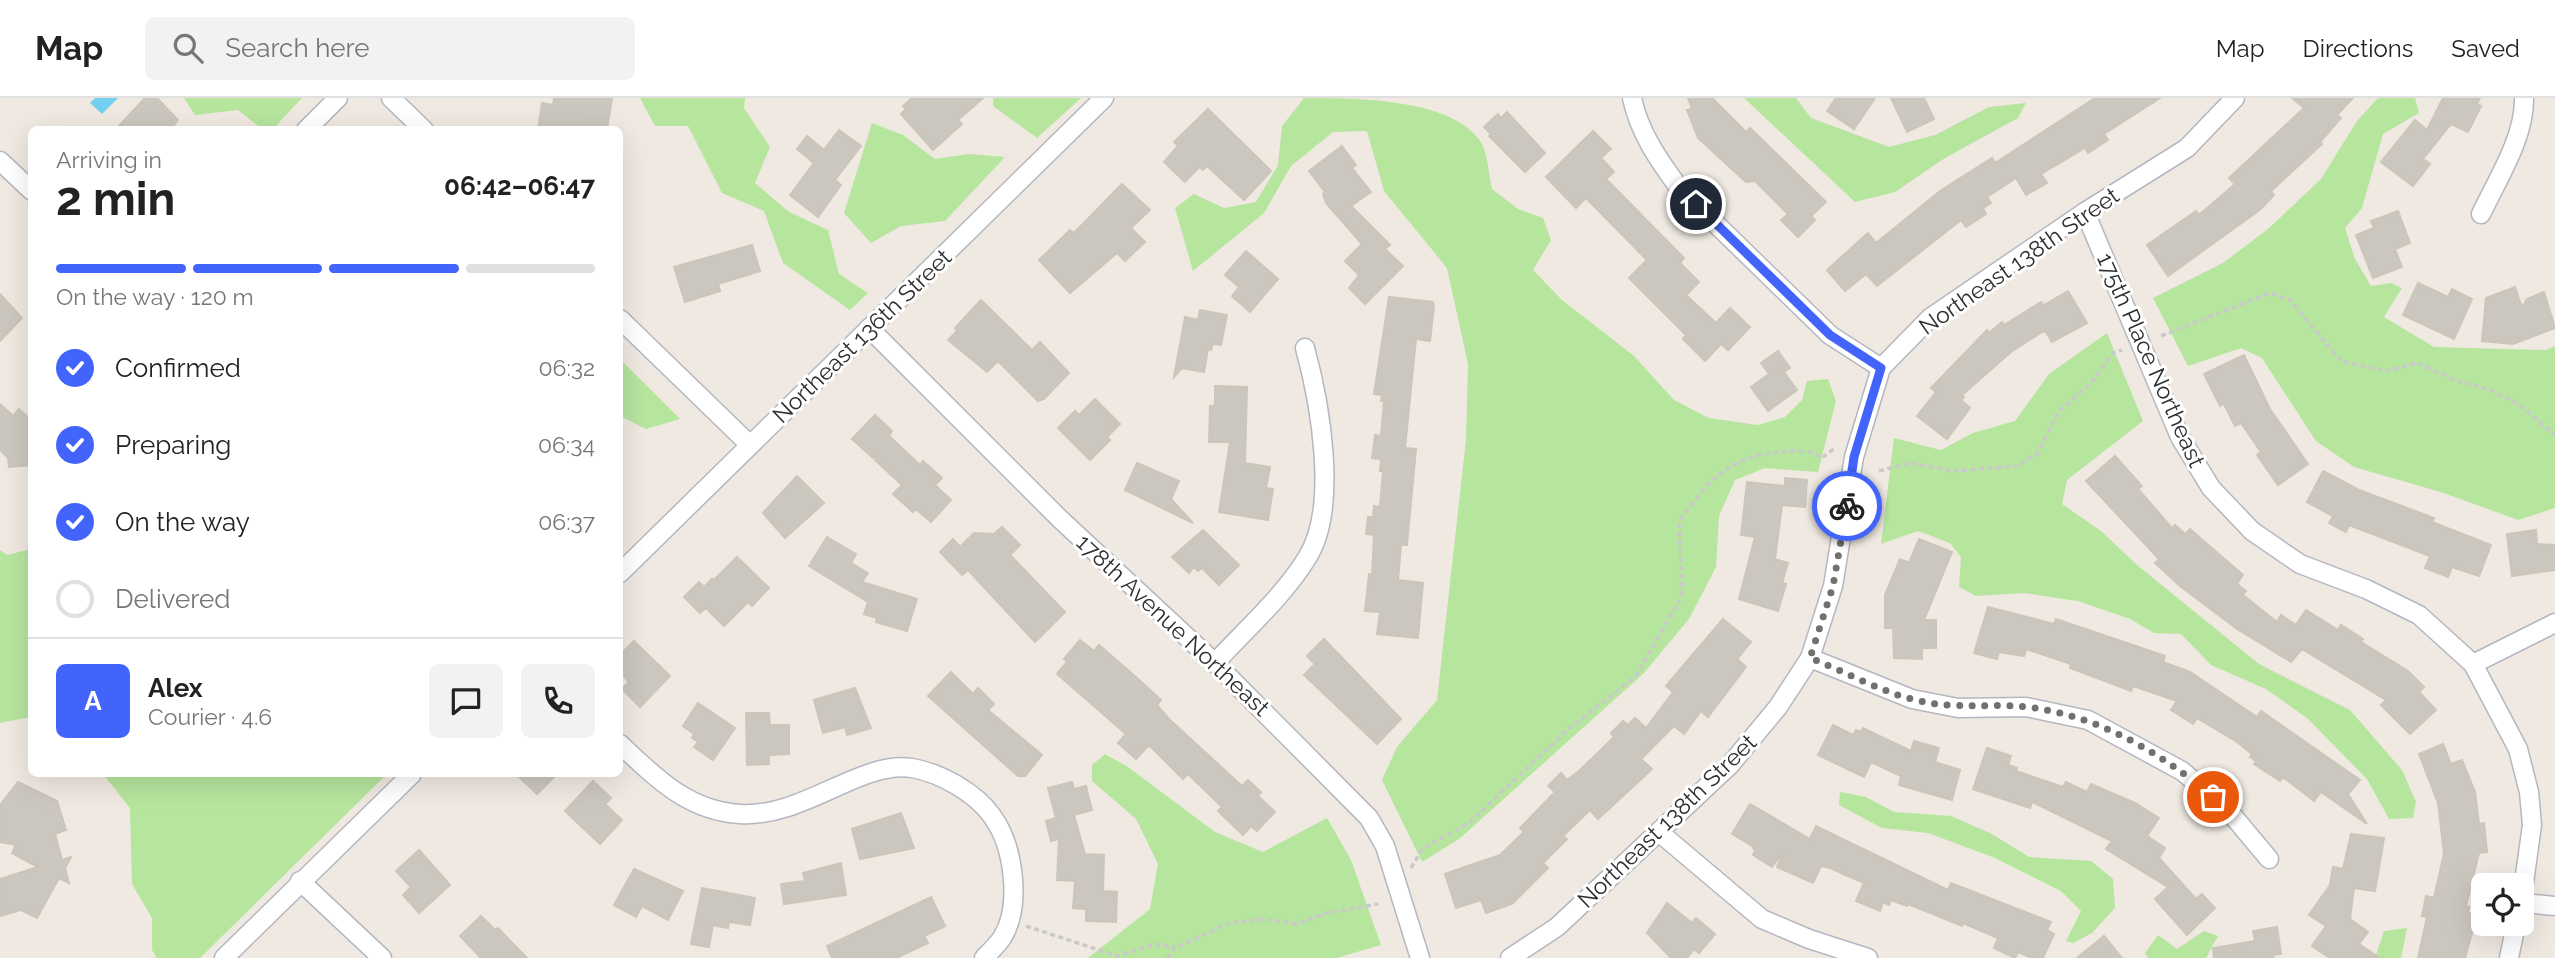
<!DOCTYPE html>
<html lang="en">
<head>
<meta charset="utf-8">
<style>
	:root { --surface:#fff; --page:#f2f2f2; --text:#222; --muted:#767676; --line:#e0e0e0; --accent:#4264fb }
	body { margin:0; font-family:Raleway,sans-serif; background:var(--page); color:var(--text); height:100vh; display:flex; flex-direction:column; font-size:26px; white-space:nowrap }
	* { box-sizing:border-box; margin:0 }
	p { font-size:23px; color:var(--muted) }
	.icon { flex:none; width:38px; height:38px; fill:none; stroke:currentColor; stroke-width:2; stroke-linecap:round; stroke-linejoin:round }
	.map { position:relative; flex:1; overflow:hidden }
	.drawer { position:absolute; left:28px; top:28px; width:595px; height:651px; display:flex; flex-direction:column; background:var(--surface); border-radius:10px; box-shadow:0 7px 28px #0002 }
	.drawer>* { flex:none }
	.controls { position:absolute; left:2471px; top:775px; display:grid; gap:14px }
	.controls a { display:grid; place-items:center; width:63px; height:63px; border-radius:10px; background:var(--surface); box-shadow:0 7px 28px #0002; font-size:35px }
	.pin { position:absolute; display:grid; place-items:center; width:60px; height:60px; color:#fff; margin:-30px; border:4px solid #fff; border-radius:50%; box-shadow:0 2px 7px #0007 }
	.courier { position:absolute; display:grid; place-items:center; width:70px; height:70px; margin:-35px; border:5px solid #4264fb; border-radius:50%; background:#fff; color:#222; box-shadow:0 2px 9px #0007 }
	.headline em { font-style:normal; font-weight:700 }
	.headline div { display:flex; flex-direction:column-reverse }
	.headline { display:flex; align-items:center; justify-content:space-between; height:119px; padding:0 28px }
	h1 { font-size:46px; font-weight:700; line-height:52px }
	.bar { display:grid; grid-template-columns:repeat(4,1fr); gap:10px 7px; align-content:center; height:84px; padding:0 28px }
	.bar i { height:9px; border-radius:5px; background:var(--line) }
	.bar .current { background:var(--accent) }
	.bar p { grid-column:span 4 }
	.line { display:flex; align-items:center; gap:18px; padding:0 28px; border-top:2px solid var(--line) }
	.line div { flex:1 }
	.round { display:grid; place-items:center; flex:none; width:74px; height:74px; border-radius:10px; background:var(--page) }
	ol { padding:0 28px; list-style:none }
	li { display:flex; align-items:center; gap:21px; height:77px }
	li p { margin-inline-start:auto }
	li .icon { padding:7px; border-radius:50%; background:var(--accent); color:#fff; stroke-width:4 }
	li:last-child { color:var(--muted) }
	li i { width:38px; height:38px; border:4px solid var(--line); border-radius:50% }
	header { display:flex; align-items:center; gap:42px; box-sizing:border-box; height:98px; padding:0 35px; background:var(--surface); border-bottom:2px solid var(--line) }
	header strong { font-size:33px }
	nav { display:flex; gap:38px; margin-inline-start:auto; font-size:24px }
	.search { width:490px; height:63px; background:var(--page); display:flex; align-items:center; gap:18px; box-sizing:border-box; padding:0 24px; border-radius:10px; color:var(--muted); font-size:26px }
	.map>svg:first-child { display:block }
	.green { fill:#b6e59e }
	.water { fill:#75cff0 }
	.building { fill:#cbc7bf; stroke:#cbc5ba; stroke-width:2 }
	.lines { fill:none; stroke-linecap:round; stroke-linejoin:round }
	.street-casing { stroke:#b4b7c1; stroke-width:21 }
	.path { stroke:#c9c9c9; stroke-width:3.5; stroke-dasharray:5 3.5; stroke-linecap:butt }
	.street { stroke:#fff; stroke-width:18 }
	.done { stroke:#726f6d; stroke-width:7; stroke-dasharray:0 12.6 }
	.route { stroke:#4264fb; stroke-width:9 }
	.labels { text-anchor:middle; stroke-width:6; stroke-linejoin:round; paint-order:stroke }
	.street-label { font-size:23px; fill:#2e2e2e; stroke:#fff }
</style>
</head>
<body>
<header>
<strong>Map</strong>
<div class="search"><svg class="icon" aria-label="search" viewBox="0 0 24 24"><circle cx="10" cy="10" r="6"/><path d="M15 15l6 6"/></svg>Search here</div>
<nav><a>Map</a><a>Directions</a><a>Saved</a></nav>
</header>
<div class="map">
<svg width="2555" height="860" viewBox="0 0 2555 860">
	<rect width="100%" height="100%" fill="#efe9e1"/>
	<!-- green -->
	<g class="green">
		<path d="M184,0h118l-29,31h-11l-24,-19 -43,5z"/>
		<path d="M640,0h105l-1,10 26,39 -15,36 34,29 39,18 11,44 29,19 -18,17 -67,-47 -19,-52 -42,-18 -34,-67h-33z"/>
		<path d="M993,0h88l-44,40 -44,-32z"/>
		<path d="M1304,0c51,0 155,0 179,48 5,13 6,29 9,43l26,20 25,9 8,22 -18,30 29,30 72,56 40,44 35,18 49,7 27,-8 17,-17 5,-19 21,-2 8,22 -18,71 -53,-4 -30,12 -16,36 -3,51 -27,52 -46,55 -184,165 -37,23 -40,-82 15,-33 40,-47 29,-260 2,-76 -21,-96 -63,-77 -17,-60 -34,1 -42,34 -27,47 -71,58 -18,-63 19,-14 30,14 32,-6 22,-37 4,-39z"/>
		<path d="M1744,0h52l15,20 78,29 46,-12 54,-28 37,-4 -8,15 -73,40 -50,34 -40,10z"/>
		<path d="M2378,0h37l4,15 -36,21 -21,74 -17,20 10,31 16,27 20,-3 11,5 -18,29 50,30 112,3 9,-4v162l-37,12 -74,-27 -90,-26 -38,-26 -54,-83 -21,-10 -53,18 -35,-68 70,-35 45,-34 53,-50 36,-58z"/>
		<path d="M872,25l31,12 32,24 34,-5 36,3 -60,64 -44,5 -30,17 -27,-30z"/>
		<path d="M2107,235l36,88 -76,59 -5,24 39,27 36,34 122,99 91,46 52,60 14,32 -3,16 -24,1 -22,-40 -60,-61 -41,-29 -55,-24 -30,-31 -27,-1 -24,-14 -52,-18 -54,-8 -48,3 -17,-9 2,-30 -11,-14 -32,-12 -37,13 13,-106 47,12 32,-17 42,-12 34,-47z"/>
		<path d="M620,261l60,60 -34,10 -26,-13z"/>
		<path d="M31,451v168l-31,6v-173l7,5z"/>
		<path d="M1105,656l23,13 87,65 48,20 64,-34 24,42 30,85 -45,13h-248l62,-49 8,-45 -22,-45 -44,-38v-16z"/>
		<path d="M103,676h284l-187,184h-43l-5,-8v-32l-20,-34 -2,-76z"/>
		<path d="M1840,694l26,5 28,15 57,4 41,18 37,23 62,4 22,18 2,29 -23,25 -19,10 -7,-2 15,-30 -20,-20 -66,-33 -67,-25 -46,-5 -43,-23z"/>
		<path d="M2407,830l-6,30h-26l9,-27z"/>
		<path d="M2204,833l14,5 -12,22h-58l-3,-5 13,-18 19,14z"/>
	</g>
	<!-- water -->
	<path class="water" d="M95,0h23l-16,16 -12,-11z"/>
	<!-- building -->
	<g class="building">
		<path d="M145,0h12l21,22 -8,10h-55z"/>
		<path d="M554,0h58l-5,32 -19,-3v3h-50l4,-27 11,2z"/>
		<path d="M912,0h71l-25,22 4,4 -29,26 -32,-36 5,-5 -3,-3z"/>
		<path d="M1688,0h24l34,34 4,-4 76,74 -15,14 4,4 -17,17 -17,-17 7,-6 -33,-33 -9,1 -48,-44 -11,-28 5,-1z"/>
		<path d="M1836,0h39l-21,31 -27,-18z"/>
		<path d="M1891,0h33l10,21 -27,13z"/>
		<path d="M2095,0h65l-56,36 4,6 -20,13 -3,-5 -44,26 6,9 -21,12 -10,-17 -29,19 4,6 -8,5 3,6 -20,13 -5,-7 -84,66 -11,-12 -21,17 -18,-21 41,-37 8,10 64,-52 52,-33 3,5z"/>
		<path d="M2292,0h61l-16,17 4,3 -21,24 2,2 -51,47 3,4 -13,14 -93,67 -21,-31 49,-34 3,4 36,-31 -6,-6 75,-70z"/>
		<path d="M2443,0h37l-3,6 4,2 -13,26 -17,-8 -28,35 7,5 -17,22 -32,-24 34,-42 12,10z"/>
		<path d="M1208,11l63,62 -27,29 -37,-34 -4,4 -4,-3 -14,15 -21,-20 14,-16 -4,-4z"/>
		<path d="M1507,14l38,41 -20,19 -36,-36 2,-2 -7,-7 14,-13 3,4z"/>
		<path d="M839,32l22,16 -26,34 6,5 -23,32 -28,-22 24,-32 -17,-14 10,-13 17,14z"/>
		<path d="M1593,33l18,18 -10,9 13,14 -8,7 78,79 -4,5 19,19 -13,13 30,28 14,-15 20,19 -22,23 -7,-6 -16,17 -22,-22 3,-4 -57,-57 18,-18 -61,-62 -10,10 -30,-31z"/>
		<path d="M1342,48l14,19 -4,3 19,24 -20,14 39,39 -5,4 18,17 -38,38 -16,-16 10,-13 -14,-14 17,-17 -36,-41 -3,-9 2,-2 -16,-21z"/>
		<path d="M1122,86l28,26 -19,18 14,14 -20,19 -8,-8 -47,40 -31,-33 31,-30 4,3z"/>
		<path d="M2398,113l12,32 -15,6 7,18 -29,11 -17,-43 18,-7 -3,-7z"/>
		<path d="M752,147l8,26 -42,13 2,7 -35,11 -11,-35z"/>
		<path d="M1246,153l32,28 -28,33 -18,-16 7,-9 -14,-12z"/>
		<path d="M2418,185l30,14 4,-8 20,10 -18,40 -51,-24z"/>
		<path d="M2515,189l7,21 5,-9 17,-7 11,36 -42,16 -31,-3 4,-43z"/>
		<path d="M2068,193l19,32 -35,19 -6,-10h-4l-31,20 -49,43 2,2 -3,3 9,8 -23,31 -30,-23 19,-24 -5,-4 56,-58 2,3 13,-11 2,3 37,-23 3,3z"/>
		<path d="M0,196l22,24 -22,23z"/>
		<path d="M1389,199l44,5 1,4 -4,35 -14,-2 -11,109 11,1 -9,96h-6l-3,35 25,3 -5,55 -41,-4 3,-22 -15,-1 4,-37 3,1 2,-40 -8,-1 2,-17h5l1,-11 6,1 3,-36h-3l1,-12 -9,-1 3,-23 6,1 3,-35h-3l1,-6 -8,-1z"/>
		<path d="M981,202l51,50 8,-8 29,31 -25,26 -6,2 -40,-40 -11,11 -39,-32 9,-9 -2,-3z"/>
		<path d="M1200,212l27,5 -6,30 -8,-1 -2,6 -3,-1 -4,23 -22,-4 -8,9 11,-60 13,3z"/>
		<path d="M1778,253l12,17 -6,4 13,18 -29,21 -17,-24 18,-13 -8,-11z"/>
		<path d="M2244,257l26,54 38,55 -30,21 -21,-30 4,-3 -20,-29 -6,3 -11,-22 -4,2 -16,-32z"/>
		<path d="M1215,288l32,1 -2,76 25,4 -4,21 7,1 -5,31 -49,-8 11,-70h-21l1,-36h5z"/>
		<path d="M1095,301l25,25 -13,13 3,3 -20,20 -32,-32 17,-17 4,4z"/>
		<path d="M0,306l13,12 6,-7 13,12v44l-23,2 -1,-9 -8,-8z"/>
		<path d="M875,317l17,16 -3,5 31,29 3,-4 19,17 -7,7 16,15 -20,22 -15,-13 -3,3 -20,-18 9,-9 -27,-25 3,-6 -5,4 -21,-19z"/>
		<path d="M2115,358l27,30 -4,3 34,39 3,-3 10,9 5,-5 53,46 -6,9 9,7 -3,4 34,27 4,-7 15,10 10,-15 32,20 3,-5 22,14 -2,3 47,29 16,16 -5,5 17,18 -26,24 -29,-29 5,-5 -84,-51 -11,13 -54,-33 -57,-43 -25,-23 4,-4 -73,-78z"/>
		<path d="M1137,365l42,18 -8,18 22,24 -68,-33z"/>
		<path d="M2323,373l36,19 75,28 -2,4 59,23 -12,31 -27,-9 -4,10 -23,-9 5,-12 -81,-31 -3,7 -17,-9 4,-7 -26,-14z"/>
		<path d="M797,378l27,27 -39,35 -22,-25z"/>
		<path d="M1785,380l22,2 -2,27 -23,-2 -7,54 13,4 -6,20 4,1 -8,27 -39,-12 16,-62 -14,-2 6,-53 38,4z"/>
		<path d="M1002,429l18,18 -10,10 55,57 -30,30 -67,-72 -6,5 -22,-23 13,-13 7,8 14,-14 20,1z"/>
		<path d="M1203,432l36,35 -20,20 -17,-17 -4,3 -4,-4 -5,6 -17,-16z"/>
		<path d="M2536,432l1,14 18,1v25l-43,6 -5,-42z"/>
		<path d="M827,439l29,17 -5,9 17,10 -6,9 55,17 -10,32 -31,-9 1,-4 -13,-4 4,-12 -59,-36z"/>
		<path d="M1919,441l33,13 -28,68h12v28h-14v11l-28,-1 -1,-30h-8v-33l15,-36 9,4z"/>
		<path d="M737,459l32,31 -17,18 -4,-4 -24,24 -18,-18 -6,5 -16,-16 15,-15 5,5 8,-8 2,1z"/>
		<path d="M1988,509l66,17 2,-5 109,37 -2,6 27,10 67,45 4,-6 99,69 -12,14 19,30 -46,-32 -7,9 -31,-24 -3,4 -26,-17 2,-3 -6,-4 2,-3 -15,-12 -40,-24 -4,6 -22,-14 6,-9 -44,-15 -2,5 -61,-23 1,-4 -45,-15 -2,7 -25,-4 -2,7 -23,-6z"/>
		<path d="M1723,521l28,23 -14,17 9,8 -38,50 -7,-6 -17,23 -10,-8 -33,33 11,10 -54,50 -8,-9 -27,26 4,3 -24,24 5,5 -36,36 -26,9 -5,-13 -25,8 -11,-34 55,-19 24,-23 -4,-4 35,-36 -7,-6 13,-13 6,7 12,-9 35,-34 -3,-4 12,-12 5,4 7,-7 11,10 27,-36 -7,-6z"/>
		<path d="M1324,541l77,80 -24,25 -73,-69 11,-11 -8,-8z"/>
		<path d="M1080,542l14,11 5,-6 38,33 24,22 -4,5 12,14 73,67 6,-6 13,12 -3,4 17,16 -18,19 -6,-5 -8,9 -25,-24 4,-4 -34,-33 -5,5 -34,-34 -13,14 -18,-16 8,-9 -69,-60 10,-12 -3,-3z"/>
		<path d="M634,543l36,35 -30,31 -18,-18 7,-7 -9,-10v-17z"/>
		<path d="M951,574l22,22 5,-6 16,16 -6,6 54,45 -17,21h-7l-90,-80z"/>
		<path d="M855,590l16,40 -24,7 -2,-8 -22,6 -9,-33z"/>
		<path d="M698,605l37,25 -22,32 -19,-13 4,-5 -6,-4 2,-4 -11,-8z"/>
		<path d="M746,615h23l1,12h19v29l-20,1v9l-22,1z"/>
		<path d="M1833,627l20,10 3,-5 5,2 2,-4 48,23 3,-10 25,7 -4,14 25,8 -8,30 -53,-15 2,-9 -30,-14 -7,15 -46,-22z"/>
		<path d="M2443,646l8,20 11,-4 13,32 4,32 5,-1 3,29 -8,1 -13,53 3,1 -1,6 9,2 -12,43h-47l9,-41 -5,-1 4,-20 8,2 10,-44 -6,-51 -19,-49z"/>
		<path d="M1987,650l24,8 -3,9 9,3 -1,3 47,16 3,-5 21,10 4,-8 44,19 24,15 -12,18 18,12 -6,10 37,41 6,-5 13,14 -28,27 -32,-36 13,-12 -62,-38 6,-8 -80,-39 -2,6 -57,-19z"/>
		<path d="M516,676h41l-20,20z"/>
		<path d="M593,683l18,17 -6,6 17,16 -22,24 -35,-33z"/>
		<path d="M18,684l39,19 9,29 -11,4 7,26 9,-3 -6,11 4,15 -10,-5 -22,40 -16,-8 -21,6v-37l38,-12 -26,-14 4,-8 -16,-3v-37z"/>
		<path d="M1072,684l2,7 12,-3 6,24 -18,5 11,39 19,1 -1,36 14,1 -1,30 -30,-1v-12l-13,-1 2,-27 -18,-1 2,-41 -8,2 -5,-20 10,-3 -8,-30z"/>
		<path d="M1750,706l60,35 6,-13 132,64 3,-7 100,39 -4,8 7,4 -11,24h-11l-14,-6 -3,6 -21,-10 4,-10 -35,-15 -1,3 -54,-22 -1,2 -16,-6 -2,5 -6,-3 -3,9 -24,-10 8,-18 -34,-15 -9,-2 -8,17 -36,-16 7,-16 -12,16 -19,-12 2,-4 -3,-5 -20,-12z"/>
		<path d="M901,715l13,35 -54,11 -8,-30z"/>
		<path d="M2351,736l33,4 -9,53 -21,-3 -4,31 18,13 -9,12 21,14h-50l-18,-12 14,-20 -17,-11 21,-30 3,-18 10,2z"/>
		<path d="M419,752l31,35 -31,28 -16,-18 8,-8 -15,-16z"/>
		<path d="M841,765l5,32 -62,9 -3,-20 24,-3 -2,-8z"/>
		<path d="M634,771l49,22 -15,29 -26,-14 -6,11 -22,-12z"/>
		<path d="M702,790l53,10 -5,27 -21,-3 -1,6 -15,-3 -4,22 -18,-3z"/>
		<path d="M931,799l14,29 -21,10 4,7 -32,15h-64l-5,-12z"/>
		<path d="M1667,805l25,20 4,-5 19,16 -16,19 -5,-4 -7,9h-16l-24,-25z"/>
		<path d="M481,818l14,14 3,-2 29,30h-46l-21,-22z"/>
		<path d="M2277,829l4,27 -8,1 1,3h-60l-1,-10 42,-7 -2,-10z"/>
		<path d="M2104,838l18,22h-45z"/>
	</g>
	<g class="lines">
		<!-- street casing -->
		<g class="street-casing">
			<g id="street">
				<path d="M391,0l33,32"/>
				<path d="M1632,0c7,34 27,63 48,91l150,146 51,33"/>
				<path d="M306,32l32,-32"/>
				<path d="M0,63l32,30"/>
				<path d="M2085,114l95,225 31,51 41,43 48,33 66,25 53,26 54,49 45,85 11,43 3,33 -10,72"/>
				<path d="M2481,116c16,-34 44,-77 43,-116"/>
				<path d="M620,221l130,126"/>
				<path d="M869,230l191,191 155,144 154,155 16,28 35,112"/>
				<path d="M620,475l484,-475"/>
				<path d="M1810,560l102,41 46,9 68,-1 62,13 94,51 46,39 41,49"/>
				<path d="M1215,565c30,-33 68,-66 92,-105 32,-50 13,-155 -2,-210"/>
				<path d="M2473,566l82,-41"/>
				<path d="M620,646c36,34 68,67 120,70 63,4 121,-54 172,-46 28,5 63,24 80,48 22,30 30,90 10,122 -5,7 -12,14 -18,20"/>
				<path d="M1660,735l102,86 47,20 59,19"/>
				<path d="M300,783l82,77"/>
				<path d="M2522,805l33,3"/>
				<path d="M224,860l188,-184"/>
				<path d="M1510,860l47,-31 173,-162 48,-58 32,-49 23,-72 21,-129 27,-89 49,-50 155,-106 102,-64 48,-50"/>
				<path d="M2509,860l7,-34"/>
			</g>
		</g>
		<!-- path -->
		<g class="path">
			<path d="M2161,238l109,-43 20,7 51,61 45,10 32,-8 36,17 36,10 28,14 37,31"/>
			<path d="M1879,373l31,-8 43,8 64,-5 20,-12 22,-43 33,-29 21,-29 9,-3"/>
			<path d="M1411,770l12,-20 45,-24 98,-93 70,-55 46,-80 -3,-75c33,-43 45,-62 101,-69 17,-2 27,-3 42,6l13,-10"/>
			<path d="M1026,828l91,30 38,-12 20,4"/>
			<path d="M1167,860l8,-10 54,-25 36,-4 32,5 30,-11 51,-9"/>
		</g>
		<!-- street -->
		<use href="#street" class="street"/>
	</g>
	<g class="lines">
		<!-- done -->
		<path class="done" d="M1847,408l-14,80 -23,72c34,13 69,33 105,42 42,10 72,3 112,7 70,8 133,45 186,90"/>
		<!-- route -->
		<path class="route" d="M1696,106l134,131 51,33 -27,89 -7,49"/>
	</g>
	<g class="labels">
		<!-- street labels -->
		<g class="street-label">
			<text transform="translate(2019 163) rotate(-35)" y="8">Northeast 138th Street</text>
			<text transform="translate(862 238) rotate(-44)" y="8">Northeast 136th Street</text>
			<text transform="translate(2151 262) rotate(66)" y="8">175th Place Northeast</text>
			<text transform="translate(1173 527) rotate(43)" y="8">178th Avenue Northeast</text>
			<text transform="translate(1667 723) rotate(-44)" y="8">Northeast 138th Street</text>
		</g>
	</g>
</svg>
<div class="controls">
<a><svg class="icon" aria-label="locate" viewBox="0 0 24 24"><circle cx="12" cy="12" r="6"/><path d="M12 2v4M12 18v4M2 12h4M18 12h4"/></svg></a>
</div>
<div class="pin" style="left:2213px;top:699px;background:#ea580c"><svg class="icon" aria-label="bag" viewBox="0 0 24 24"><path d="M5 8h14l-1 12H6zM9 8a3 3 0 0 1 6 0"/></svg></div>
<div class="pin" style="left:1696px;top:106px;background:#1f2937"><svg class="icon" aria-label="home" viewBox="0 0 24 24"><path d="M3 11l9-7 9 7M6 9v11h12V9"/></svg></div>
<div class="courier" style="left:1847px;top:408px"><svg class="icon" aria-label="bike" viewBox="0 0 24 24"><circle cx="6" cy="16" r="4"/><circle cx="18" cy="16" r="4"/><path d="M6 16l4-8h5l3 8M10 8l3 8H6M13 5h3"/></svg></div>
<section class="drawer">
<div class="headline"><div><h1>2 min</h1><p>Arriving in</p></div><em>06:42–06:47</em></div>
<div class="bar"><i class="current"></i><i class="current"></i><i class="current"></i><i></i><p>On the way · 120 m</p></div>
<ol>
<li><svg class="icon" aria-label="check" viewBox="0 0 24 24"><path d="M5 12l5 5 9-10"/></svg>Confirmed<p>06:32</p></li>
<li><svg class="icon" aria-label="check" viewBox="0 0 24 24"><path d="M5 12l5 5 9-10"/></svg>Preparing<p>06:34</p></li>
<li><svg class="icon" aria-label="check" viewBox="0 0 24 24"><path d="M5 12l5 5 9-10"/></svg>On the way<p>06:37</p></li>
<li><i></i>Delivered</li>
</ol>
<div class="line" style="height:126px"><b class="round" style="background:var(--accent);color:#fff">A</b><div><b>Alex</b><p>Courier · 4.6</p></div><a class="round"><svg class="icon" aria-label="chat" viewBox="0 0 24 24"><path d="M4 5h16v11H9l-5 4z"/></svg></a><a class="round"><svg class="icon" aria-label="phone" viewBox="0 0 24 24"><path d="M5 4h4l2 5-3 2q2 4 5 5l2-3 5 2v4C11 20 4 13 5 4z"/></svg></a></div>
</section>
</div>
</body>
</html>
